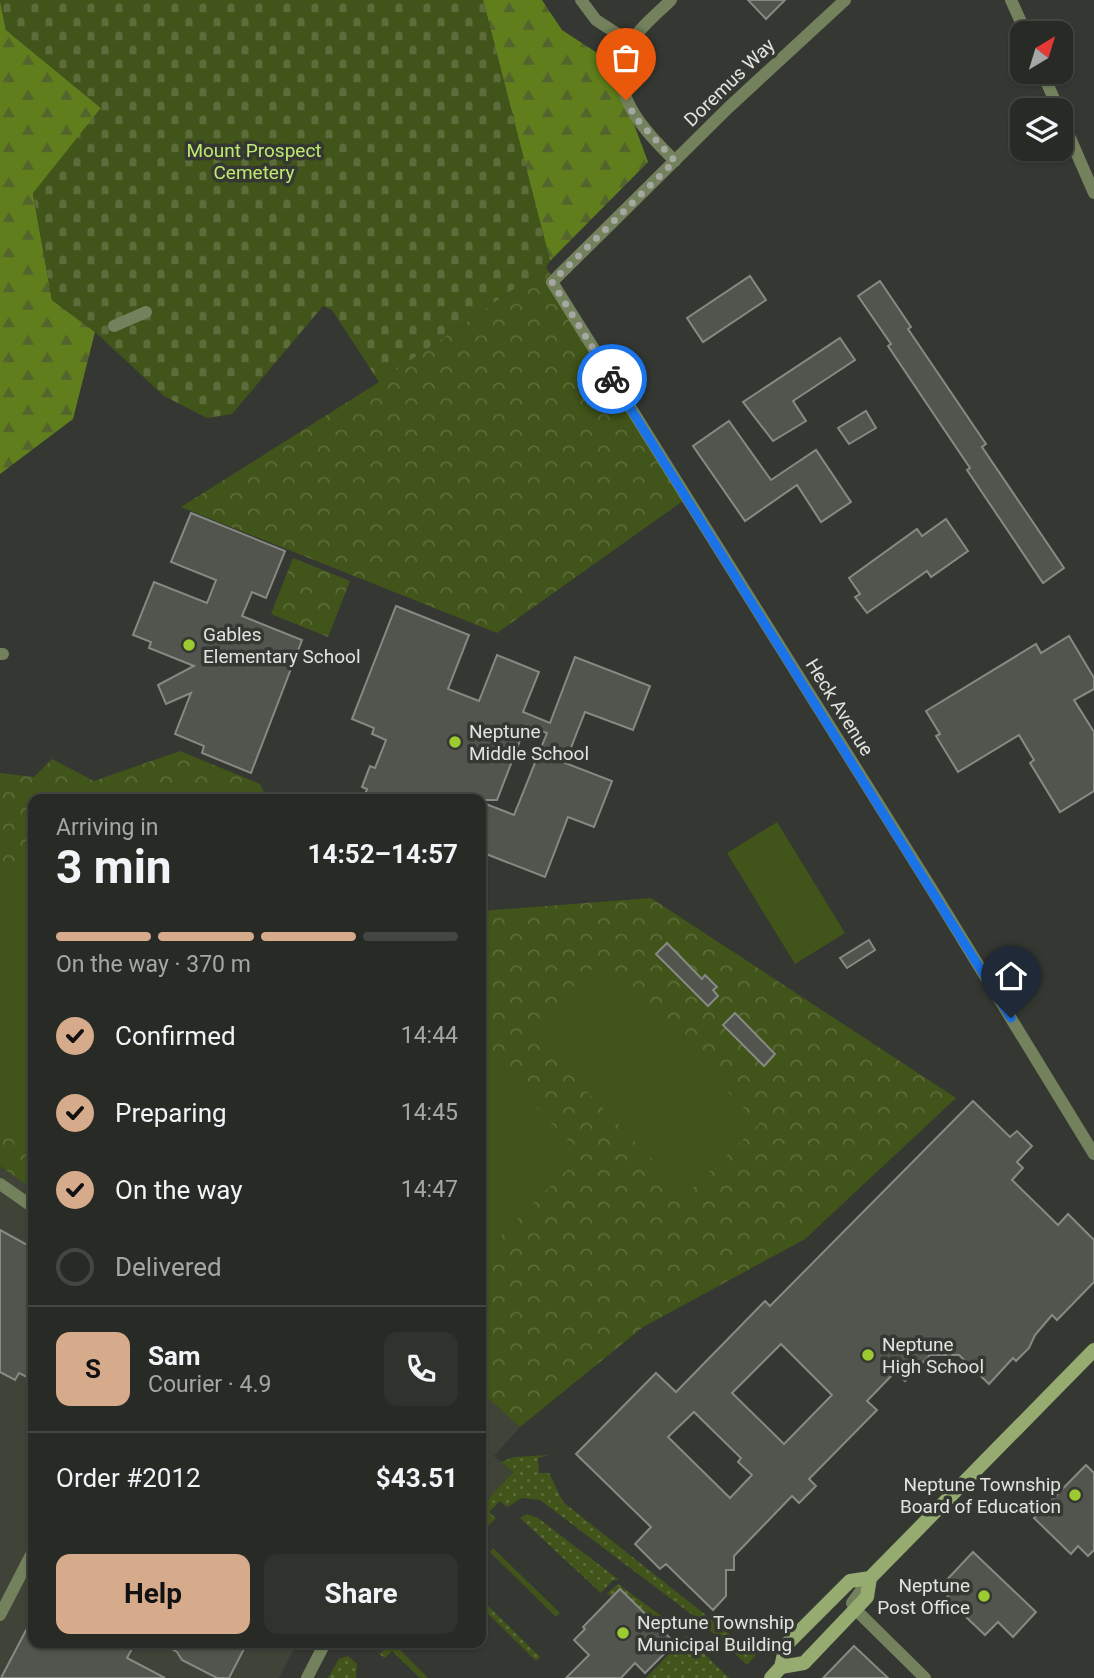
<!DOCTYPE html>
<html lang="en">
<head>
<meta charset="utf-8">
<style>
	:root { --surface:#282a26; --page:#30322e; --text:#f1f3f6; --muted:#a5a7a7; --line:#444643; --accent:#d6ab8b }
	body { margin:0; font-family:Roboto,sans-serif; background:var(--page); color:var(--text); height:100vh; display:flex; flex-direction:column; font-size:26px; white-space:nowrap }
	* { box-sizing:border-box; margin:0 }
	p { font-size:23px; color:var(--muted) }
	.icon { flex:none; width:38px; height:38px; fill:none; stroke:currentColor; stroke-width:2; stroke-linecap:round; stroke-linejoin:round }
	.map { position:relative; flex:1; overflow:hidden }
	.sheet { position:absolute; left:28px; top:794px; width:458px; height:854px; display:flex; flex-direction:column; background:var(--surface); border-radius:14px; box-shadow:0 2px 5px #0004,0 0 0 2px var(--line) }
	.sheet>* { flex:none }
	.needle { width:46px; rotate:38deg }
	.fabs { position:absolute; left:1010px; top:21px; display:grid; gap:14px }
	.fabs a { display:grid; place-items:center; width:63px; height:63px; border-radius:14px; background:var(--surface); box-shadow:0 2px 5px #0004,0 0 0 2px var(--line); font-size:35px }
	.pin { position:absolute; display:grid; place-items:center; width:60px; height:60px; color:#fff; margin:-72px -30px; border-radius:50% 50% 50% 0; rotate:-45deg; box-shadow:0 0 7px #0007 }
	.pin .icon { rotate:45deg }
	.courier { position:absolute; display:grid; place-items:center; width:70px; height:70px; margin:-35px; border:5px solid #1a73e8; border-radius:50%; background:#fff; color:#222; box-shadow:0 2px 9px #0007 }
	.summary em { font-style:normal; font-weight:700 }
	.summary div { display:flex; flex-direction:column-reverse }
	.summary { display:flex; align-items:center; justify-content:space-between; height:119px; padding:0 28px }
	h1 { font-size:46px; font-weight:700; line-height:52px }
	.bar { display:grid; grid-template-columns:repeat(4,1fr); gap:10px 7px; align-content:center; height:84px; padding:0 28px }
	.bar i { height:9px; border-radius:5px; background:var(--line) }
	.bar .on { background:var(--accent) }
	.bar p { grid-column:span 4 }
	.line { display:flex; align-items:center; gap:18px; padding:0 28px; border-top:2px solid var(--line) }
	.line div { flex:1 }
	.round { display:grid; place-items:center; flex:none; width:74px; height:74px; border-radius:14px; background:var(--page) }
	ol { padding:0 28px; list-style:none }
	li { display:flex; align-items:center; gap:21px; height:77px }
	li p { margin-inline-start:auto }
	li .icon { padding:7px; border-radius:50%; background:var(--accent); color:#111; stroke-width:4 }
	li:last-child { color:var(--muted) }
	li i { width:38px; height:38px; border:4px solid var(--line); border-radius:50% }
	.button { display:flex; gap:14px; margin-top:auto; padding:14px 28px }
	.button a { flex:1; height:80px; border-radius:14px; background:var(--accent); color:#111; font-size:28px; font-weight:700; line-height:80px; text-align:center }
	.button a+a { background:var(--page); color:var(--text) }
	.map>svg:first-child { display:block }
	.built { fill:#3f4338 }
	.grass { fill:url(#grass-dots) }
	.forest { fill:url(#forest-firs) }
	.cemetery { fill:url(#cemetery-stones) }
	.park { fill:url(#park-crowns) }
	.pitch { fill:#415419 }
	.building { fill:#52554e; stroke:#878a83; stroke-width:2; fill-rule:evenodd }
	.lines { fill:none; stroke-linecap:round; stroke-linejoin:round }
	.street { stroke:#73825c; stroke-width:12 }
	.secondary { stroke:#95ab6f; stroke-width:14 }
	.done { stroke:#a5a7a2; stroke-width:7; stroke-dasharray:0 12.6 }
	.route { stroke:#1a73e8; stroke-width:9 }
	.poi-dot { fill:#9cca31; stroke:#353832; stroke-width:2.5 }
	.labels { text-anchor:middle; stroke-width:7; stroke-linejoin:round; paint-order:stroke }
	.street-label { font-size:19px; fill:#e1e3df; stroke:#353832 }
	.park-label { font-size:19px; fill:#bfe970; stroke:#353832 }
	.poi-label { font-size:19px; fill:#e1e3df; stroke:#353832; text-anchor:start }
</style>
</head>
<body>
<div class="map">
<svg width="1094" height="1678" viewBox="0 0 1094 1678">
	<defs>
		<pattern id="grass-dots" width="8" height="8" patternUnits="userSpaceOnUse" patternTransform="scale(1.75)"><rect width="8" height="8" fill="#415419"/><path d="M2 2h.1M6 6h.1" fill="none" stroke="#5c6c3a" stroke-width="1.8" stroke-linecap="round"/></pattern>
		<pattern id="forest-firs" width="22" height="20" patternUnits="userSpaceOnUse" patternTransform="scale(1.75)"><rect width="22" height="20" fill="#607e1b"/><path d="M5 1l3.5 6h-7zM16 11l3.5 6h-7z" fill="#53642d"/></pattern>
		<pattern id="cemetery-stones" width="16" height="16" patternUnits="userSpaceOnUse" patternTransform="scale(1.75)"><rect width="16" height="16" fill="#415419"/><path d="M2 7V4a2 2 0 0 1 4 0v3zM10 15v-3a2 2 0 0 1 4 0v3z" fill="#5c6c3a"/></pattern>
		<pattern id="park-crowns" width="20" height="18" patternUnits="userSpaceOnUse" patternTransform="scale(1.75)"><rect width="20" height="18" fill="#415419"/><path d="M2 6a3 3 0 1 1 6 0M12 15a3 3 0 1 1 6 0" fill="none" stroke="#5c6c3a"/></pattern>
	</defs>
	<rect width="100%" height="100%" fill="#353832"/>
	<!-- built -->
	<g class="built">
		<path d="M0,1166l33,24v453h264l-18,35h-279z"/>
		<path d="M481,1392l39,35 -26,29 19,16 -32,35z"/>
	</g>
	<!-- grass -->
	<g class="grass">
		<path d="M549,1455l-11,3 1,15h10l14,29 193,153 -9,10 -48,-45 -159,-120 -18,-2 -15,9 -7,-6 -11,11 7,6 -15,15v-13l6,-8 -6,-5 32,-35 -12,-10 13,-5z"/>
		<path d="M527,1514l11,4 81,62h-6l-12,13 -81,-75z"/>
		<path d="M493,1548l67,65 -4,4 -66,-65z"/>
		<path d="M618,1584l49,36 -7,8 -48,-31 -5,-4z"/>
		<path d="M481,1599l59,58 -4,4 -55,-54z"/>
		<path d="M686,1636l43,42h-83z"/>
		<path d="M394,1643h9l-5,5 30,30h-8l-28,-27 -7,7 -6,-4z"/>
		<path d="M348,1656l9,8 -1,14h-28l11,-19z"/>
	</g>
	<!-- forest -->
	<g class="forest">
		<path d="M483,0h59l20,30 49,32 37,100 -98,99z"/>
		<path d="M0,1l6,29 95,78 -68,86 19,106 43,32 -22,87 -73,55z"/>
	</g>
	<!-- cemetery -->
	<path class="cemetery" d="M0,0h483l67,261 -4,6 -167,115 -47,-72 -9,-4 -91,108 -25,4 -43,-22 -69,-64 -43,-32 -19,-107 68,-85 -95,-78z"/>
	<!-- park -->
	<g class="park">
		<path d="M546,267l141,231 -190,135 -316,-126 198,-125z"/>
		<path d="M293,558l57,23 -22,56 -57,-23z"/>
		<path d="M180,751l80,33 8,16h-235v390l-33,-24v-393l34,4 18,-18 42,22z"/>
		<path d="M651,898l305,200 -151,141 -162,88 -123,100 -39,-35v-481z"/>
	</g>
	<!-- pitch -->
	<g class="pitch">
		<path d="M777,822l68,111 -50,31 -68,-111z"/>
		<path d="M17,865l16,11v277l-33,-38v-221z"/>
		<path d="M601,960l158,164 -73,70 -158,-163z"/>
		<path d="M481,1051l101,104 -101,100z"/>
	</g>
	<!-- building -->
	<g class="building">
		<path d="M748,0h37l-19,19z"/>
		<path d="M750,276l16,24 -63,42 -16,-24z"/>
		<path d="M880,281l31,46 -3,2 78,115 -4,3 82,121 -21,15 -76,-113 3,-2 -82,-122 3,-2 -33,-48z"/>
		<path d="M840,338l15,22 -62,41 13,20 -33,20 -30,-39z"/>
		<path d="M866,411l10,17 -27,16 -11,-16z"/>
		<path d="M729,421l42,59 45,-30 35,52 -30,20 -24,-37 -52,36 -52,-75z"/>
		<path d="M191,513l94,38 -19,47 -14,-6 -10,24 60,24 -51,133 -49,-20 2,-7 -29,-12 16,-41 -25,11 -8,-19 36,-19 -45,-18 2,-6 -18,-7 21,-53 53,21 9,-23 -45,-18z"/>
		<path d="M946,519l22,32 -37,26 -4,-6 -60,42 -12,-16 5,-3 -11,-16 68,-49 5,7z"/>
		<path d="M396,606l73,29 -21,54 31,12 18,-46 42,17 -16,40 27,11 25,-66 75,29 -17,44 -48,-18 -20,51 47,18 -18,46 -26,-10 -23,60 -64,-25v-36l5,-12 28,11 33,-82 -21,-8 -29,75h-134l4,-11 -5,-2 8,-21 5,2 11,-28 -14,-6 2,-6 -22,-9z"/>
		<path d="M1069,636l25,42v11l-20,11 20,32v59l-34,21 -30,-49 4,-3 -15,-25 -61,37 -22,-36 4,-2 -14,-23 110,-67 5,9z"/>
		<path d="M869,940l6,10 -28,18 -7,-10z"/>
		<path d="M667,943l35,36 3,-4 12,12 -4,3 5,6 -10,10 -52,-52z"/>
		<path d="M735,1013l40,41 -11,12 -41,-41z"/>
		<path d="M973,1101l37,36 7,-6 15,15 -15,16 6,6 -11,12 46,45 10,-11 26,26v42l-37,38 -5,-5 -17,20 -6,13 -13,13 -3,-3 -24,26 -30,-29h-29l-25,26 -10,-9 -28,29 10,9 -68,69 7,7 -17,17 -7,-7 -58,60v14h-8v26l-13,14 -47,-46 -6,5 -25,-25 16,-17 -75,-73 80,-81 20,19 89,-91 5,5zM781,1344l51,51 -48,49 -52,-51zM694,1412l47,46 -3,4 14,13 -22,23 -62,-61z"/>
		<path d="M0,1230l33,18v132l-14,-7 -4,7 -15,-8z"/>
		<path d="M1086,1465l8,8v77l-6,6 -10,-10 -7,8 -37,-36z"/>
		<path d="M973,1552l63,60 -23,25 -15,-15 -13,13 -39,-37 4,-4 -9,-8z"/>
		<path d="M620,1589l55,54 -30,30 -10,-10 -14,15h-55l23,-23 -15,-15 11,-11 -2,-2z"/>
		<path d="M33,1617v26h102l-8,15 38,20h-164z"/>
		<path d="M161,1643h86l-18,35h-12l-35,-18 -5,-8z"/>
		<path d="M854,1646l34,32h-65z"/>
	</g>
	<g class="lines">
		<!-- street -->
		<g class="street">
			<path d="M581,0l15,20 34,22"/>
			<path d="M671,0c-13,13 -32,28 -41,44 -27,46 15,87 45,117"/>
			<path d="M845,0l-117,108 -176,174 384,614 158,258"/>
			<path d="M1011,0l15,33"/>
			<path d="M1042,72l17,38"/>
			<path d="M1060,115l34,78"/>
			<path d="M114,326l32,-14"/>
			<path d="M0,654h3"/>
			<path d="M0,1184l33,23"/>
			<path d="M870,1578l-18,25 4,7 69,68"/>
			<path d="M0,1615l33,-64"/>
			<path d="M307,1678l18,-35"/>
		</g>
		<!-- secondary -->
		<g class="secondary">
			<path d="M781,1667l23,-4 63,-66 3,-19"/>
			<path d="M771,1678l10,-11 5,-22 64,-64 20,-3 224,-228"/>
		</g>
	</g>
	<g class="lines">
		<!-- done -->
		<path class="done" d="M612,379l-60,-97 123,-121 -40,-44 -9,-17"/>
		<!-- route -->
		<path class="route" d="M612,379l399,639"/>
	</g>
	<!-- markers -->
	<g class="poi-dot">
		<circle cx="189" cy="645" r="7"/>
		<circle cx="455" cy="742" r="7"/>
		<circle cx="868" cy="1355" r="7"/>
		<circle cx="1075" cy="1495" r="7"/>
		<circle cx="984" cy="1596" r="7"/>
		<circle cx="623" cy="1633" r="7"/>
	</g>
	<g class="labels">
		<!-- street labels -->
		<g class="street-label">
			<text transform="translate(729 82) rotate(-44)" y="7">Doremus Way</text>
			<text transform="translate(840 707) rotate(58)" y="7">Heck Avenue</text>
		</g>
		<!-- park labels -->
		<g class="park-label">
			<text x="254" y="157">Mount Prospect<tspan x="254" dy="22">Cemetery</tspan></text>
		</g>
		<!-- poi labels -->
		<g class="poi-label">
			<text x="203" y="641">Gables<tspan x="203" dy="22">Elementary School</tspan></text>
			<text x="469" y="738">Neptune<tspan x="469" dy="22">Middle School</tspan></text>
			<text x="882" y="1351">Neptune<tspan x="882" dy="22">High School</tspan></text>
			<text x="1061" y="1491" text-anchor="end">Neptune Township<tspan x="1061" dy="22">Board of Education</tspan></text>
			<text x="970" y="1592" text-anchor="end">Neptune<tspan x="970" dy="22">Post Office</tspan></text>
			<text x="637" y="1629">Neptune Township<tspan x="637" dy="22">Municipal Building</tspan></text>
		</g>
	</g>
</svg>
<div class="fabs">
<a><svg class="needle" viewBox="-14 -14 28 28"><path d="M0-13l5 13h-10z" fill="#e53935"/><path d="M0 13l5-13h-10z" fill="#a5a7a7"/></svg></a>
<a><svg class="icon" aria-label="layers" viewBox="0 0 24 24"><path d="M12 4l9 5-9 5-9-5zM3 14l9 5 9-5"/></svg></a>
</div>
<div class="pin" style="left:626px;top:100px;background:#ea580c"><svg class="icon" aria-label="bag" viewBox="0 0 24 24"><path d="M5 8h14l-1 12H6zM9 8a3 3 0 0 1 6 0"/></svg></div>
<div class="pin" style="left:1011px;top:1018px;background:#1f2937"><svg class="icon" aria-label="home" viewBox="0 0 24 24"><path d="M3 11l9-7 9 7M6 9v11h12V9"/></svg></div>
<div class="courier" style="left:612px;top:379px"><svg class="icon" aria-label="bike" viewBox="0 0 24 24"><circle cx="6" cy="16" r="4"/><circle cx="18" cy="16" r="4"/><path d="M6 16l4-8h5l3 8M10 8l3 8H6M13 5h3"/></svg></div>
<section class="sheet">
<div class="summary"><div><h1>3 min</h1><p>Arriving in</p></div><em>14:52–14:57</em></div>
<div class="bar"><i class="on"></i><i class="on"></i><i class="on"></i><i></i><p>On the way · 370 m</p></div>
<ol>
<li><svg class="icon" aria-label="check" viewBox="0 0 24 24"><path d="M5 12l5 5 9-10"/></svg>Confirmed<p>14:44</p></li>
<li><svg class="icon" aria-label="check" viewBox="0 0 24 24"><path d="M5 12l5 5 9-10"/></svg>Preparing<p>14:45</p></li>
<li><svg class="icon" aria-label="check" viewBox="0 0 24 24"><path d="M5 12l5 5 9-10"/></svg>On the way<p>14:47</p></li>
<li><i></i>Delivered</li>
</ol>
<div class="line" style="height:126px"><b class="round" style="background:var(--accent);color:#111">S</b><div><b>Sam</b><p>Courier · 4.9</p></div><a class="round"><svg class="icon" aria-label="phone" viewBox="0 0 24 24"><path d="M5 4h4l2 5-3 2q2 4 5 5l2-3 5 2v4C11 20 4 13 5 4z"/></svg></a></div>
<div class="line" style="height:91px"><div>Order #2012</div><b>$43.51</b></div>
<div class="button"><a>Help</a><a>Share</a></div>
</section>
</div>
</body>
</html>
